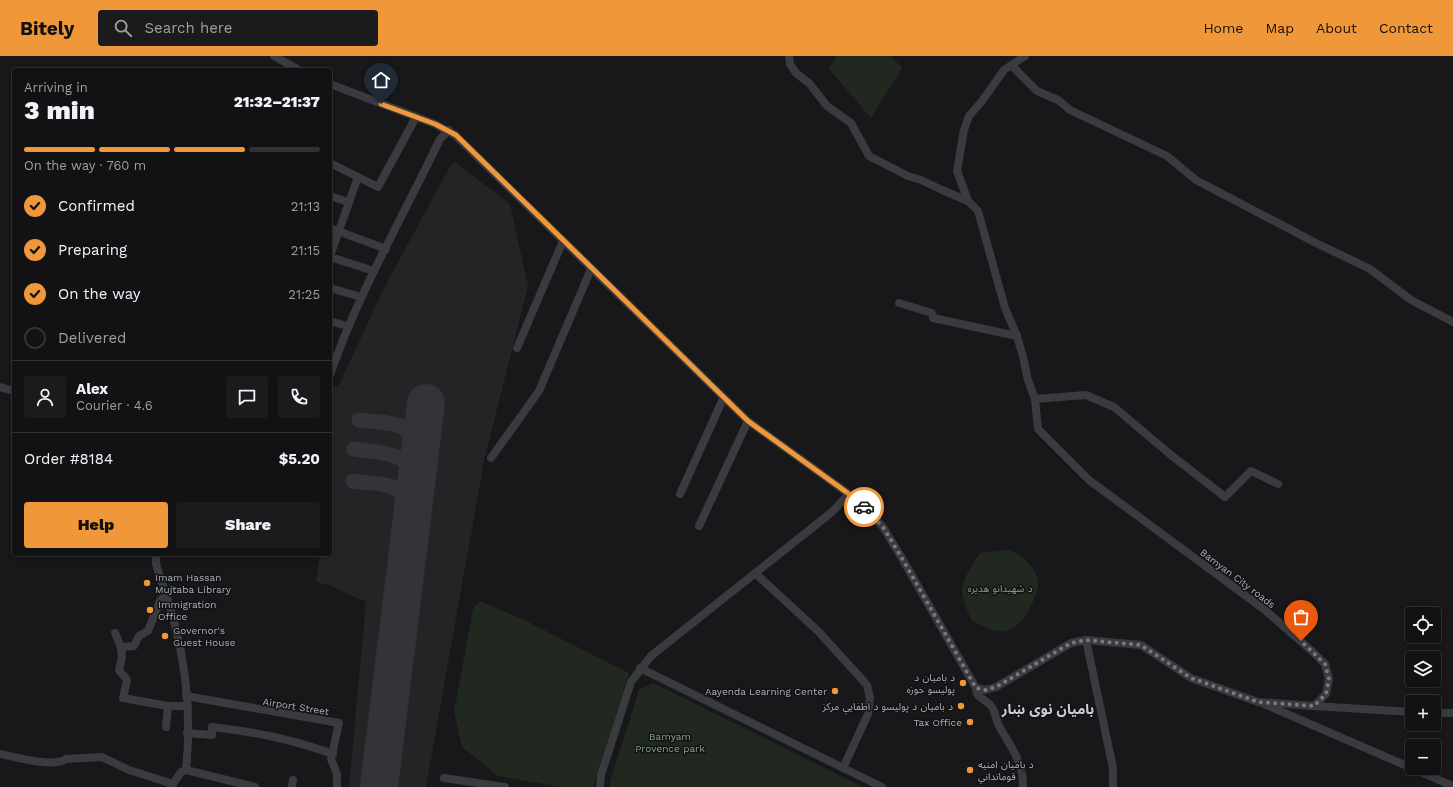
<!DOCTYPE html>
<html lang="en">
<head>
<meta charset="utf-8">
<style>
	:root { --surface:#121214; --page:#1b1b1d; --text:#f1f3f6; --muted:#9c9ea0; --line:#313234; --accent:#f09839 }
	body { margin:0; font-family:"Work Sans","Noto Sans Arabic",sans-serif; background:var(--page); color:var(--text); height:100vh; display:flex; flex-direction:column; font-size:15px; white-space:nowrap }
	* { box-sizing:border-box; margin:0 }
	p { font-size:13px; color:var(--muted) }
	.icon { flex:none; width:22px; height:22px; fill:none; stroke:currentColor; stroke-width:2; stroke-linecap:round; stroke-linejoin:round }
	.map { position:relative; flex:1; overflow:hidden }
	.panel { position:absolute; left:12px; top:12px; width:320px; height:488px; display:flex; flex-direction:column; background:var(--surface); border-radius:4px; box-shadow:0 2px 6px #0003,0 0 0 1px var(--line) }
	.panel>* { flex:none }
	.fabs { position:absolute; left:1405px; top:551px; display:grid; gap:8px }
	.fabs a { display:grid; place-items:center; width:36px; height:36px; border-radius:4px; background:var(--surface); box-shadow:0 2px 6px #0003,0 0 0 1px var(--line); font-size:20px }
	.pin { position:absolute; display:grid; place-items:center; width:34px; height:34px; color:#fff; margin:-41px -17px; border-radius:50% 50% 50% 0; rotate:-45deg; box-shadow:0 0 4px #0007 }
	.pin .icon { rotate:45deg }
	.courier { position:absolute; display:grid; place-items:center; width:40px; height:40px; margin:-20px; border:3px solid #f09839; border-radius:50%; background:#fff; color:#222; box-shadow:0 1px 5px #0007 }
	.head em { font-style:normal; font-weight:800 }
	.head div { display:flex; flex-direction:column-reverse }
	.head { display:flex; align-items:center; justify-content:space-between; height:68px; padding:0 12px }
	h1 { font-size:26px; font-weight:800; line-height:30px }
	.bar { display:grid; grid-template-columns:repeat(4,1fr); gap:6px 4px; align-content:center; height:48px; padding:0 12px }
	.bar i { height:5px; border-radius:3px; background:var(--line) }
	.bar .on { background:var(--accent) }
	.bar p { grid-column:span 4 }
	.line { display:flex; align-items:center; gap:10px; padding:0 12px; border-top:1px solid var(--line) }
	.line div { flex:1 }
	.round { display:grid; place-items:center; flex:none; width:42px; height:42px; border-radius:4px; background:var(--page) }
	ol { padding:0 12px; list-style:none }
	li { display:flex; align-items:center; gap:12px; height:44px }
	li p { margin-inline-start:auto }
	li .icon { padding:4px; border-radius:50%; background:var(--accent); color:#111; stroke-width:4 }
	li:last-child { color:var(--muted) }
	li i { width:22px; height:22px; border:2px solid var(--line); border-radius:50% }
	.button { display:flex; gap:8px; margin-top:auto; padding:8px 12px }
	.button a { flex:1; height:46px; border-radius:4px; background:var(--accent); color:#111; font-size:16px; font-weight:800; line-height:46px; text-align:center }
	.button a+a { background:var(--page); color:var(--text) }
	header { display:flex; align-items:center; gap:24px; box-sizing:border-box; height:56px; padding:0 20px; background:var(--accent); color:#111 }
	header strong { font-size:19px }
	nav { display:flex; gap:22px; margin-inline-start:auto; font-size:14px }
	.search { width:280px; height:36px; background:var(--page); display:flex; align-items:center; gap:10px; box-sizing:border-box; padding:0 14px; border-radius:4px; color:var(--muted); font-size:15px }
	.map>svg:first-child { display:block }
	.built { fill:#242427 }
	.green { fill:#202820 }
	.lines { fill:none; stroke-linecap:round; stroke-linejoin:round }
	.taxiway { stroke:#323437; stroke-width:15 }
	.runway { stroke:#323437; stroke-width:38 }
	.minor { stroke:#393b3f; stroke-width:8 }
	.done { stroke:#777b81; stroke-width:4; stroke-dasharray:0 7.2 }
	.route { stroke:#f09839; stroke-width:5 }
	.poi-dot { fill:#f09839; stroke:#131315; stroke-width:1.5 }
	.labels { text-anchor:middle; stroke-width:3; stroke-linejoin:round; paint-order:stroke }
	.poi-label { font-size:10px; fill:#aab1b9; stroke:#131315; text-anchor:start }
	.street-label { font-size:10px; fill:#aab1b9; stroke:#131315 }
	.park-label { font-size:10px; fill:#84a481; stroke:#131315 }
	.district-label { font-size:14px; font-weight:bold; fill:#cbcfd5; stroke:#131315 }
</style>
</head>
<body>
<header>
<strong>Bitely</strong>
<div class="search"><svg class="icon" aria-label="search" viewBox="0 0 24 24"><circle cx="10" cy="10" r="6"/><path d="M15 15l6 6"/></svg>Search here</div>
<nav><a>Home</a><a>Map</a><a>About</a><a>Contact</a></nav>
</header>
<div class="map">
<svg width="1453" height="731" viewBox="0 0 1453 731">
	<rect width="100%" height="100%" fill="#18181a"/>
	<!-- built -->
	<path class="built" d="M455,106l55,42 18,82 -44,175 -58,326h-77l17,-185 -35,-16 -15,-4 4,-28h10v-169l8,2 45,-97 67,-124z"/>
	<!-- green -->
	<g class="green">
		<path d="M837,0h54l11,12 -31,50 -42,-49z"/>
		<path d="M1008,494c14,4 29,18 30,33 1,12 -14,39 -25,45 -3,2 -11,4 -15,3 -8,0 -19,-7 -26,-10 -16,-35 -11,-37 8,-68z"/>
		<path d="M480,545l40,17 109,55 -36,114h-33l-62,-11 -36,-29 -8,-35 19,-103z"/>
		<path d="M653,627l210,104h-253v-5l29,-92z"/>
	</g>
	<g class="lines">
		<!-- taxiway -->
		<g class="taxiway">
			<path d="M359,364c29,4 52,-1 61,31"/>
			<path d="M354,393c27,4 52,1 63,31"/>
			<path d="M353,425c27,4 50,-1 60,29"/>
		</g>
		<!-- runway -->
		<path class="runway" d="M379,731l47,-384"/>
		<!-- minor -->
		<g class="minor">
			<path d="M274,0l25,14"/>
			<path d="M1012,10l25,25 21,9 12,10 97,46 29,24 120,63 54,26 41,31 42,22"/>
			<path d="M330,28l105,40 20,11 293,286 101,73 22,20 12,13 20,33 73,128 9,2 11,-3 75,-44 15,-3 55,5 50,33 67,24 56,4 12,-12 3,-15 -4,-15 -12,-12 -48,-42 -176,-130 -51,-51 -3,-30 -7,-19 -5,-23 -6,-21 -12,-28 -27,-97 -10,-10 -26,-11 -21,-10 -13,-4 -39,-20 -18,-33 -24,-17 -18,-23 -13,-10 -6,-9 -1,-8"/>
			<path d="M330,107l48,24 38,-70"/>
			<path d="M330,140l18,6"/>
			<path d="M968,145l-11,-30 7,-41 5,-14 13,-15 22,-31 21,-14"/>
			<path d="M330,172l56,21"/>
			<path d="M330,200l28,-79"/>
			<path d="M330,201l44,14"/>
			<path d="M330,232l31,9"/>
			<path d="M899,247l33,10 1,5 84,18"/>
			<path d="M330,265l17,5"/>
			<path d="M517,292l46,-107"/>
			<path d="M330,319c28,-82 73,-158 110,-236l9,-9"/>
			<path d="M0,331l14,4"/>
			<path d="M1035,343l51,-4 28,12 57,48 54,42 26,-26 27,13"/>
			<path d="M491,402l48,-67 52,-122"/>
			<path d="M680,438l43,-95"/>
			<path d="M699,470l49,-105"/>
			<path d="M156,498v10c6,20 14,40 19,61 12,47 16,97 11,145l-5,2 -10,15"/>
			<path d="M755,517l63,58 49,54 3,13 -2,16 -25,54"/>
			<path d="M115,577l6,14 1,10 -3,13 8,10 -4,18 45,8h20"/>
			<path d="M1086,584l27,128v19"/>
			<path d="M121,591l13,-1 5,-10 9,-5 12,-30 5,-6"/>
			<path d="M640,612l242,119"/>
			<path d="M976,632c-1,10 10,11 15,18 4,5 5,12 7,18 11,21 26,37 25,63"/>
			<path d="M186,640l153,27 -8,36 6,15v13"/>
			<path d="M1264,648l189,82"/>
			<path d="M1314,650l98,6"/>
			<path d="M1434,657h19"/>
			<path d="M166,671l2,-21"/>
			<path d="M187,677l25,2v-8c44,5 79,12 121,27"/>
			<path d="M0,698c15,3 54,14 66,5l36,-2 27,13 44,14"/>
			<path d="M186,714l69,17"/>
			<path d="M444,722l61,9"/>
			<path d="M292,731l1,-7"/>
			<path d="M600,731l1,-12 30,-93 20,-26 181,-144 17,-18"/>
		</g>
	</g>
	<g class="lines">
		<!-- done -->
		<path class="done" d="M864,451l19,20 20,33 73,128 9,2 11,-3 75,-44 15,-3 55,5 50,33 67,24 56,4 12,-12 3,-15 -4,-15 -24,-23"/>
		<!-- route -->
		<path class="route" d="M381,48l54,20 21,11 292,286 101,73 15,13"/>
	</g>
	<!-- markers -->
	<g class="poi-dot">
		<circle cx="147" cy="527" r="4"/>
		<circle cx="150" cy="554" r="4"/>
		<circle cx="165" cy="580" r="4"/>
		<circle cx="963" cy="627" r="4"/>
		<circle cx="835" cy="635" r="4"/>
		<circle cx="961" cy="650" r="4"/>
		<circle cx="970" cy="666" r="4"/>
		<circle cx="970" cy="714" r="4"/>
	</g>
	<g class="labels">
		<!-- poi labels -->
		<g class="poi-label">
			<text x="155" y="525">Imam Hassan<tspan x="155" dy="12">Mujtaba Library</tspan></text>
			<text x="158" y="552">Immigration<tspan x="158" dy="12">Office</tspan></text>
			<text x="173" y="578">Governor's<tspan x="173" dy="12">Guest House</tspan></text>
			<text x="955" y="625" text-anchor="end">د بامیان د<tspan x="955" dy="12">پولیسو حوزه</tspan></text>
			<text x="827" y="639" text-anchor="end">Aayenda Learning Center</text>
			<text x="953" y="654" text-anchor="end">د بامیان د پولیسو د اطفايې مرکز</text>
			<text x="962" y="670" text-anchor="end">Tax Office</text>
			<text x="978" y="712">د بامیان امنیه<tspan x="978" dy="12">قومانداني</tspan></text>
		</g>
		<!-- street labels -->
		<g class="street-label">
			<text transform="translate(1238 522) rotate(37)" y="4">Bamyan City roads</text>
			<text transform="translate(296 650) rotate(9)" y="4">Airport Street</text>
		</g>
		<!-- park labels -->
		<g class="park-label">
			<text x="1000" y="536">د شهیدانو هدیره</text>
			<text x="670" y="684">Bamyam<tspan x="670" dy="12">Provence park</tspan></text>
		</g>
		<!-- district labels -->
		<g class="district-label">
			<text x="1048" y="658">باميان نوی ښار</text>
		</g>
	</g>
</svg>
<div class="fabs">
<a><svg class="icon" aria-label="locate" viewBox="0 0 24 24"><circle cx="12" cy="12" r="6"/><path d="M12 2v4M12 18v4M2 12h4M18 12h4"/></svg></a>
<a><svg class="icon" aria-label="layers" viewBox="0 0 24 24"><path d="M12 4l9 5-9 5-9-5zM3 14l9 5 9-5"/></svg></a>
<a>+</a>
<a>−</a>
</div>
<div class="pin" style="left:1301px;top:585px;background:#ea580c"><svg class="icon" aria-label="bag" viewBox="0 0 24 24"><path d="M5 8h14l-1 12H6zM9 8a3 3 0 0 1 6 0"/></svg></div>
<div class="pin" style="left:381px;top:48px;background:#1f2937"><svg class="icon" aria-label="home" viewBox="0 0 24 24"><path d="M3 11l9-7 9 7M6 9v11h12V9"/></svg></div>
<div class="courier" style="left:864px;top:451px"><svg class="icon" aria-label="car" viewBox="0 0 24 24"><path d="M5 17H2v-5l4-1 3-4h7l3 4 3 1v5h-3M9 17h6M6 11h13"/><circle cx="7" cy="17" r="2"/><circle cx="17" cy="17" r="2"/></svg></div>
<section class="panel">
<div class="head"><div><h1>3 min</h1><p>Arriving in</p></div><em>21:32–21:37</em></div>
<div class="bar"><i class="on"></i><i class="on"></i><i class="on"></i><i></i><p>On the way · 760 m</p></div>
<ol>
<li><svg class="icon" aria-label="check" viewBox="0 0 24 24"><path d="M5 12l5 5 9-10"/></svg>Confirmed<p>21:13</p></li>
<li><svg class="icon" aria-label="check" viewBox="0 0 24 24"><path d="M5 12l5 5 9-10"/></svg>Preparing<p>21:15</p></li>
<li><svg class="icon" aria-label="check" viewBox="0 0 24 24"><path d="M5 12l5 5 9-10"/></svg>On the way<p>21:25</p></li>
<li><i></i>Delivered</li>
</ol>
<div class="line" style="height:72px"><a class="round"><svg class="icon" aria-label="person" viewBox="0 0 24 24"><circle cx="12" cy="8" r="4"/><path d="M4 21q1-7 8-7t8 7"/></svg></a><div><b>Alex</b><p>Courier · 4.6</p></div><a class="round"><svg class="icon" aria-label="chat" viewBox="0 0 24 24"><path d="M4 5h16v11H9l-5 4z"/></svg></a><a class="round"><svg class="icon" aria-label="phone" viewBox="0 0 24 24"><path d="M5 4h4l2 5-3 2q2 4 5 5l2-3 5 2v4C11 20 4 13 5 4z"/></svg></a></div>
<div class="line" style="height:52px"><div>Order #8184</div><b>$5.20</b></div>
<div class="button"><a>Help</a><a>Share</a></div>
</section>
</div>
</body>
</html>
